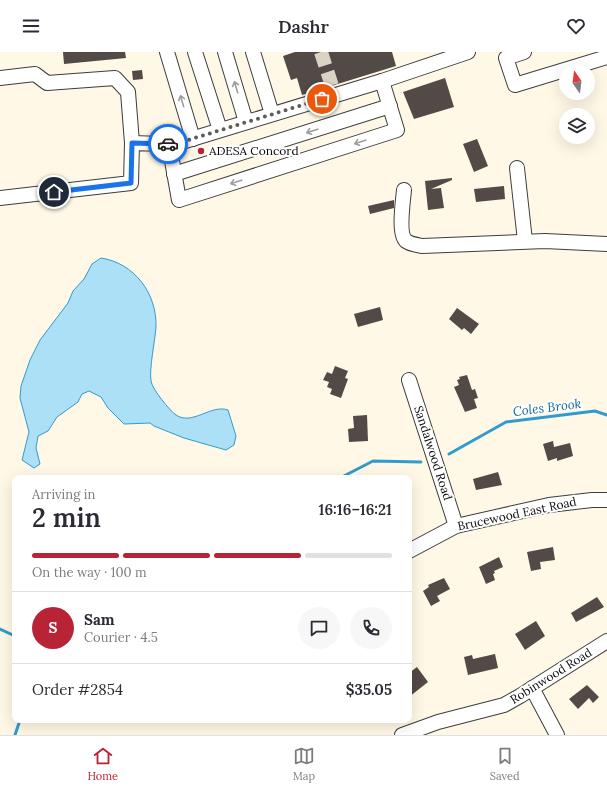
<!DOCTYPE html>
<html lang="en">
<head>
<meta charset="utf-8">
<style>
	:root { --surface:#fff; --page:#f7f7f7; --text:#2b2b33; --muted:#7c7c81; --line:#e1e1e2; --accent:#b82335 }
	body { margin:0; font-family:Lora,serif; background:var(--page); color:var(--text); height:100vh; display:flex; flex-direction:column; font-size:15px; white-space:nowrap }
	* { box-sizing:border-box; margin:0 }
	p { font-size:13px; color:var(--muted) }
	.icon { flex:none; width:22px; height:22px; fill:none; stroke:currentColor; stroke-width:2; stroke-linecap:round; stroke-linejoin:round }
	.map { position:relative; flex:1; overflow:hidden }
	.details { position:absolute; left:12px; top:423px; width:400px; height:248px; display:flex; flex-direction:column; background:var(--surface); border-radius:8px; box-shadow:0 4px 16px #0002 }
	.details>* { flex:none }
	.needle { width:26px; rotate:346deg }
	.tools { position:absolute; left:559px; top:12px; display:grid; gap:8px }
	.tools a { display:grid; place-items:center; width:36px; height:36px; border-radius:50%; background:var(--surface); box-shadow:0 4px 16px #0002; font-size:20px }
	.pin { position:absolute; display:grid; place-items:center; width:34px; height:34px; color:#fff; margin:-17px; border:2px solid #fff; border-radius:50%; box-shadow:0 1px 4px #0007 }
	.courier { position:absolute; display:grid; place-items:center; width:40px; height:40px; margin:-20px; border:3px solid #1a73e8; border-radius:50%; background:#fff; color:#222; box-shadow:0 1px 5px #0007 }
	.head em { font-style:normal; font-weight:600 }
	.head div { display:flex; flex-direction:column-reverse }
	.head { display:flex; align-items:center; justify-content:space-between; height:68px; padding:0 20px }
	h1 { font-size:26px; font-weight:600; line-height:30px }
	.bar { display:grid; grid-template-columns:repeat(4,1fr); gap:6px 4px; align-content:center; height:48px; padding:0 20px }
	.bar i { height:5px; border-radius:3px; background:var(--line) }
	.bar .selected { background:var(--accent) }
	.bar p { grid-column:span 4 }
	.line { display:flex; align-items:center; gap:10px; padding:0 20px; border-top:1px solid var(--line) }
	.line div { flex:1 }
	.round { display:grid; place-items:center; flex:none; width:42px; height:42px; border-radius:21px; background:var(--page) }
	header { display:flex; justify-content:space-between; align-items:center; height:52px; padding:0 20px; background:var(--surface); font-size:18px; font-weight:600 }
	.tabs { display:flex; justify-content:space-around; align-items:center; height:56px; border-top:1px solid var(--line); background:var(--surface); font-size:11px; color:var(--muted) }
	.tabs a { display:grid; justify-items:center; gap:2px }
	.tabs .selected { color:var(--accent) }
	.map>svg:first-child { display:block }
	.water { fill:#abe0f6; stroke:#329bcd }
	.lines { fill:none; stroke-linecap:round; stroke-linejoin:round }
	.stream { stroke:#329bcd; stroke-width:3 }
	.building { fill:#524a46 }
	.minor-tunnel { stroke:#dad4c5; stroke-width:14; stroke-dasharray:14 7; stroke-linecap:butt }
	.minor-casing { stroke:#3d3d3d; stroke-width:16 }
	.minor { stroke:#fff; stroke-width:14 }
	.oneway { stroke:#9d9d9d }
	.done { stroke:#605d57; stroke-width:4; stroke-dasharray:0 7.2 }
	.route { stroke:#1a73e8; stroke-width:5 }
	.poi-dot { fill:#b82335; stroke:#fff; stroke-width:1.5 }
	.labels { text-anchor:middle; stroke-width:4; stroke-linejoin:round; paint-order:stroke }
	.poi-label { font-size:12px; fill:#0a0a0a; stroke:#fff; text-anchor:start }
	.street-label { font-size:12px; fill:#0a0a0a; stroke:#fff }
	.water-label { font-size:13px; font-style:italic; fill:#14699a; stroke:#fff }
</style>
</head>
<body>
<header><svg class="icon" aria-label="menu" viewBox="0 0 24 24"><path d="M4 6h16M4 12h16M4 18h16"/></svg>Dashr<svg class="icon" aria-label="heart" viewBox="0 0 24 24"><path d="M12 20l-8-8c-3-5 5-10 8-4 3-6 11-1 8 4z"/></svg></header>
<div class="map">
<svg width="607" height="683" viewBox="0 0 607 683">
	<rect width="100%" height="100%" fill="#fff8e6"/>
	<!-- water -->
	<path class="water" d="M101,206c33,5 56,35 55,69 -1,14 -7,42 -5,54 1,8 19,30 25,34 16,11 35,-11 52,-5l8,26 -2,9 -8,5 -42,-12 -30,-12 -4,-3 -26,1 -16,-16 -7,-11 -12,-6 -7,3 -4,8 -21,15 -9,14 -10,5 -2,12 4,16 -6,4 -12,-8 7,-28 -9,-34 1,-12 9,-26 10,-20 28,-37 5,-12 11,-12 8,-15z"/>
	<g class="lines">
		<!-- stream -->
		<g class="stream">
			<path d="M449,402l57,-32 89,-11 12,4"/>
			<path d="M340,426l33,-17 48,1"/>
			<path d="M0,577l15,7"/>
			<path d="M15,683l5,-15"/>
		</g>
	</g>
	<!-- building -->
	<g class="building">
		<path d="M63,0h62l1,6 -62,6z"/>
		<path d="M295,0h97l4,14 -94,29 -5,-17 -6,2 -8,-24z"/>
		<path d="M142,18l1,9 -10,1 -1,-9z"/>
		<path d="M445,26l9,29 -40,12 -11,-27z"/>
		<path d="M477,87l11,27 -14,6 -11,-28z"/>
		<path d="M452,126v2l-21,9 10,-1 3,20 -16,2 -3,-29z"/>
		<path d="M504,134l1,13 -29,3 -2,-13z"/>
		<path d="M394,148v8l-24,6 -2,-8z"/>
		<path d="M380,255l3,13 -25,7 -4,-13z"/>
		<path d="M457,256l22,16 -8,10 -7,-6 -2,2 -13,-11z"/>
		<path d="M335,314l13,5 -3,7 3,1 -7,19 -11,-4 2,-5 -5,-2 2,-5 -6,-2 4,-8 5,2z"/>
		<path d="M467,323l5,15 3,-1 3,9 -4,1 3,9 -12,4 -11,-25 5,-2 -2,-5 3,-1 -1,-2z"/>
		<path d="M367,363l1,26 -19,1 -1,-13 6,-1 -1,-12z"/>
		<path d="M553,389l1,6 16,-4 3,13 -16,5v-3l-9,3 -5,-17z"/>
		<path d="M498,420l4,13 -26,5 -3,-11z"/>
		<path d="M553,495l2,13 -15,2 1,7 -10,2 -4,-19z"/>
		<path d="M499,505l4,10 -9,4 1,2 -2,1 2,6 -9,4 -7,-17z"/>
		<path d="M444,526l6,11 -13,7 3,5 -9,5 -8,-15 6,-4 -1,-2z"/>
		<path d="M597,545l7,10 -28,15 -5,-9z"/>
		<path d="M536,569l9,15 -20,14 -10,-16z"/>
		<path d="M495,602l3,14 -30,7 -4,-18 8,-2 1,4z"/>
		<path d="M417,615l11,15 -19,15v-24z"/>
		<path d="M587,633l12,12 -6,6 -4,-5 -11,11 -9,-10z"/>
	</g>
	<g class="lines">
		<!-- minor-tunnel -->
		<path class="minor-tunnel" d="M321,0l11,34"/>
		<!-- minor casing -->
		<g class="minor-casing">
			<g id="minor">
				<path d="M167,0l26,87"/>
				<path d="M195,0l25,78"/>
				<path d="M225,0l21,70"/>
				<path d="M253,0l19,62"/>
				<path d="M524,0l-18,6 9,27 92,-28"/>
				<path d="M0,26l35,-4 12,9 68,-5 13,14 4,51"/>
				<path d="M169,92l10,56 218,-70 -15,-49"/>
				<path d="M517,116l8,73"/>
				<path d="M174,122l216,-68"/>
				<path d="M404,138c-1,11 -6,44 2,51 4,3 11,4 16,5l123,-5 62,3"/>
				<path d="M0,146l131,-15 1,-40 31,1 22,-3 197,-60 86,-29"/>
				<path d="M409,328l47,146"/>
				<path d="M409,499l47,-25 93,-21 43,-5h15"/>
				<path d="M532,636l25,47"/>
				<path d="M402,683l36,-13 66,-17 16,-9 87,-55"/>
			</g>
		</g>
		<!-- minor -->
		<use href="#minor" class="minor"/>
	</g>
	<!-- one-way arrows -->
	<defs><path id="oneway-shaft" d="M-6 0H5M1.5-3L5.5 0L1.5 3" fill="none" stroke-width="1.6" stroke-linecap="round" stroke-linejoin="round"/></defs>
	<g class="oneway">
		<use href="#oneway-shaft" transform="translate(236 35) rotate(-107)"/>
		<use href="#oneway-shaft" transform="translate(182 49) rotate(-106)"/>
		<use href="#oneway-shaft" transform="translate(312 79) rotate(162)"/>
		<use href="#oneway-shaft" transform="translate(360 90) rotate(162)"/>
		<use href="#oneway-shaft" transform="translate(236 130) rotate(162)"/>
	</g>
	<g class="lines">
		<!-- done -->
		<path class="done" d="M168,92l17,-3 137,-42"/>
		<!-- route -->
		<path class="route" d="M54,140l77,-9 1,-40 36,1"/>
	</g>
	<!-- markers -->
	<circle class="poi-dot" cx="201" cy="99" r="4"/>
	<g class="labels">
		<!-- poi labels -->
		<g class="poi-label">
			<text x="209" y="103">ADESA Concord</text>
		</g>
		<!-- street labels -->
		<g class="street-label">
			<text transform="translate(433 401) rotate(72)" y="4">Sandalwood Road</text>
			<text transform="translate(517 462) rotate(-12)" y="4">Brucewood East Road</text>
			<text transform="translate(551 624) rotate(-32)" y="4">Robinwood Road</text>
		</g>
		<!-- water labels -->
		<g class="water-label">
			<text transform="translate(547 355) rotate(-7)" y="5">Coles Brook</text>
		</g>
	</g>
</svg>
<div class="tools">
<a><svg class="needle" viewBox="-14 -14 28 28"><path d="M0-13l5 13h-10z" fill="#e53935"/><path d="M0 13l5-13h-10z" fill="#7c7c81"/></svg></a>
<a><svg class="icon" aria-label="layers" viewBox="0 0 24 24"><path d="M12 4l9 5-9 5-9-5zM3 14l9 5 9-5"/></svg></a>
</div>
<div class="pin" style="left:322px;top:47px;background:#ea580c"><svg class="icon" aria-label="bag" viewBox="0 0 24 24"><path d="M5 8h14l-1 12H6zM9 8a3 3 0 0 1 6 0"/></svg></div>
<div class="pin" style="left:54px;top:140px;background:#1f2937"><svg class="icon" aria-label="home" viewBox="0 0 24 24"><path d="M3 11l9-7 9 7M6 9v11h12V9"/></svg></div>
<div class="courier" style="left:168px;top:92px"><svg class="icon" aria-label="car" viewBox="0 0 24 24"><path d="M5 17H2v-5l4-1 3-4h7l3 4 3 1v5h-3M9 17h6M6 11h13"/><circle cx="7" cy="17" r="2"/><circle cx="17" cy="17" r="2"/></svg></div>
<section class="details">
<div class="head"><div><h1>2 min</h1><p>Arriving in</p></div><em>16:16–16:21</em></div>
<div class="bar"><i class="selected"></i><i class="selected"></i><i class="selected"></i><i></i><p>On the way · 100 m</p></div>
<div class="line" style="height:72px"><b class="round" style="background:var(--accent);color:#fff">S</b><div><b>Sam</b><p>Courier · 4.5</p></div><a class="round"><svg class="icon" aria-label="chat" viewBox="0 0 24 24"><path d="M4 5h16v11H9l-5 4z"/></svg></a><a class="round"><svg class="icon" aria-label="phone" viewBox="0 0 24 24"><path d="M5 4h4l2 5-3 2q2 4 5 5l2-3 5 2v4C11 20 4 13 5 4z"/></svg></a></div>
<div class="line" style="height:52px"><div>Order #2854</div><b>$35.05</b></div>
</section>
</div>
<nav class="tabs">
<a class="selected"><svg class="icon" aria-label="home" viewBox="0 0 24 24"><path d="M3 11l9-7 9 7M6 9v11h12V9"/></svg>Home</a>
<a><svg class="icon" aria-label="map" viewBox="0 0 24 24"><path d="M3 6l6-2 6 2 6-2v14l-6 2-6-2-6 2zM9 4v14M15 6v14"/></svg>Map</a>
<a><svg class="icon" aria-label="saved" viewBox="0 0 24 24"><path d="M7 4h10v16l-5-4-5 4z"/></svg>Saved</a>
</nav>
</body>
</html>
